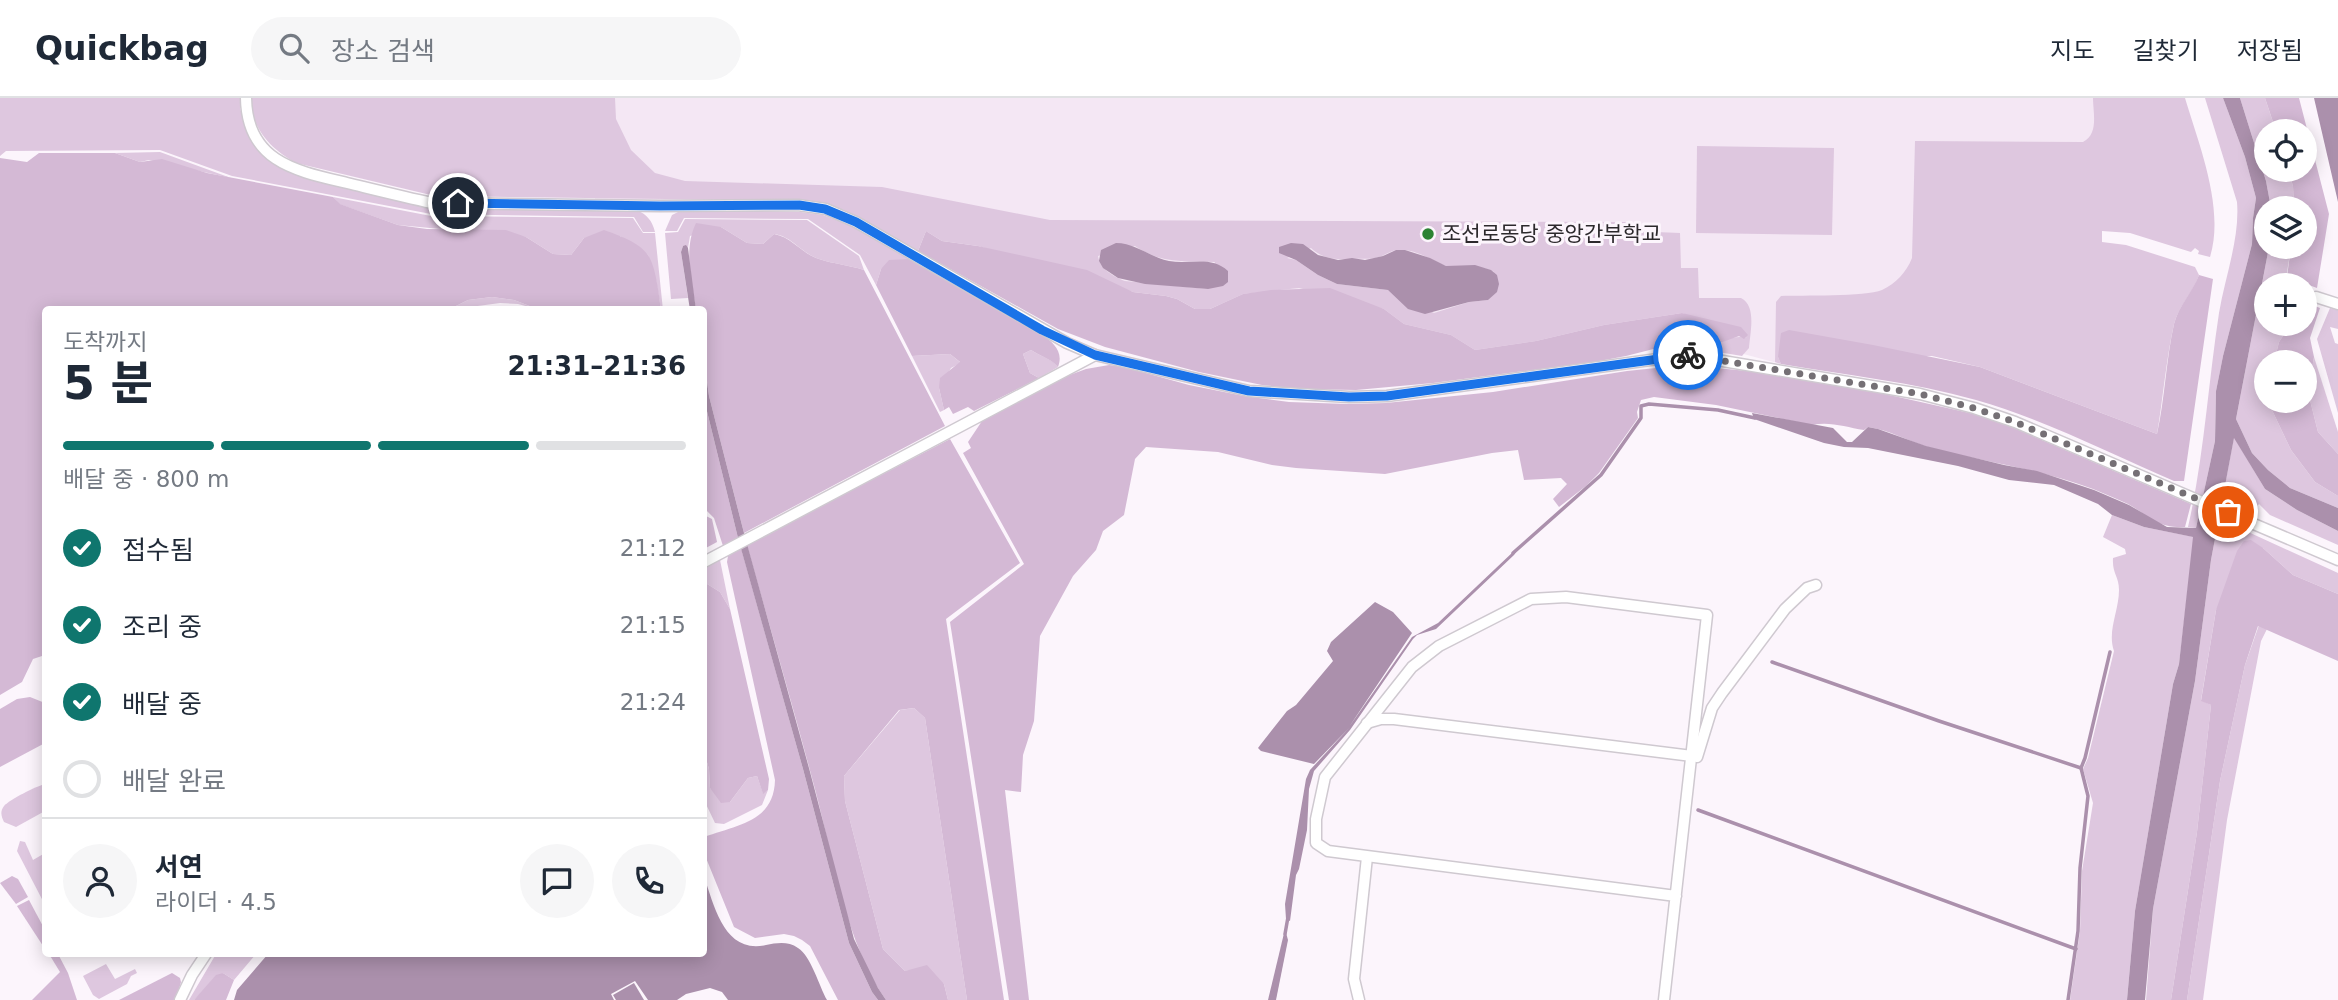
<!DOCTYPE html>
<html lang="ko">
<head>
<meta charset="utf-8">
<style>
	:root { --surface:#fff; --page:#f6f6f7; --text:#1f2937; --muted:#747a83; --line:#e0e1e3; --accent:#0f766e }
	body { margin:0; font-family:"DejaVu Sans","Noto Sans KR",sans-serif; background:var(--page); color:var(--text); height:100vh; display:flex; flex-direction:column; font-size:26px; white-space:nowrap }
	* { box-sizing:border-box; margin:0 }
	p { font-size:23px; color:var(--muted) }
	.icon { flex:none; width:38px; height:38px; fill:none; stroke:currentColor; stroke-width:2; stroke-linecap:round; stroke-linejoin:round }
	.map { position:relative; flex:1; overflow:hidden }
	.panel { position:absolute; left:42px; top:208px; width:665px; height:651px; display:flex; flex-direction:column; background:var(--surface); border-radius:7px; box-shadow:0 4px 18px #0003 }
	.panel>* { flex:none }
	.tools { position:absolute; left:2254px; top:21px; display:grid; gap:14px }
	.tools a { display:grid; place-items:center; width:63px; height:63px; border-radius:50%; background:var(--surface); box-shadow:0 4px 18px #0003; font-size:35px }
	.pin { position:absolute; display:grid; place-items:center; width:60px; height:60px; color:#fff; margin:-30px; border:4px solid #fff; border-radius:50%; box-shadow:0 2px 7px #0007 }
	.courier { position:absolute; display:grid; place-items:center; width:70px; height:70px; margin:-35px; border:5px solid #1a73e8; border-radius:50%; background:#fff; color:#222; box-shadow:0 2px 9px #0007 }
	.head em { font-style:normal; font-weight:700 }
	.head div { display:flex; flex-direction:column-reverse }
	.head { display:flex; align-items:center; justify-content:space-between; height:119px; padding:0 21px }
	h1 { font-size:46px; font-weight:700; line-height:52px }
	.bar { display:grid; grid-template-columns:repeat(4,1fr); gap:10px 7px; align-content:center; height:84px; padding:0 21px }
	.bar i { height:9px; border-radius:5px; background:var(--line) }
	.bar .on { background:var(--accent) }
	.bar p { grid-column:span 4 }
	.line { display:flex; align-items:center; gap:18px; padding:0 21px; border-top:2px solid var(--line) }
	.line div { flex:1 }
	.round { display:grid; place-items:center; flex:none; width:74px; height:74px; border-radius:37px; background:var(--page) }
	ol { padding:0 21px; list-style:none }
	li { display:flex; align-items:center; gap:21px; height:77px }
	li p { margin-inline-start:auto }
	li .icon { padding:7px; border-radius:50%; background:var(--accent); color:#fff; stroke-width:4 }
	li:last-child { color:var(--muted) }
	li i { width:38px; height:38px; border:4px solid var(--line); border-radius:50% }
	header { display:flex; align-items:center; gap:42px; box-sizing:border-box; height:98px; padding:0 35px; background:var(--surface); border-bottom:2px solid var(--line) }
	header strong { font-size:33px }
	nav { display:flex; gap:38px; margin-inline-start:auto; font-size:24px }
	.search { width:490px; height:63px; background:var(--page); display:flex; align-items:center; gap:18px; box-sizing:border-box; padding:0 24px; border-radius:38px; color:var(--muted); font-size:26px }
	.map>svg:first-child { display:block }
	.built { fill:#f4e7f4 }
	.green { fill:#dec7df; fill-rule:evenodd }
	.forest { fill:#d4b9d5 }
	.water { fill:#ab90ac }
	.lines { fill:none; stroke-linecap:round; stroke-linejoin:round }
	.stream { stroke:#ab90ac; stroke-width:3.5 }
	.street-casing { stroke:#cfc9d0; stroke-width:13 }
	.street { stroke:#fff; stroke-width:10 }
	.done { stroke:#757075; stroke-width:7; stroke-dasharray:0 12.6 }
	.route { stroke:#1a73e8; stroke-width:9 }
	.poi-dot { fill:#2b8333; stroke:#fcf5fc; stroke-width:2.5 }
	.labels { text-anchor:middle; stroke-width:6; stroke-linejoin:round; paint-order:stroke }
	.poi-label { font-size:21px; fill:#2c292c; stroke:#fcf5fc; text-anchor:start }
</style>
</head>
<body>
<header>
<strong>Quickbag</strong>
<div class="search"><svg class="icon" aria-label="search" viewBox="0 0 24 24"><circle cx="10" cy="10" r="6"/><path d="M15 15l6 6"/></svg>장소 검색</div>
<nav><a>지도</a><a>길찾기</a><a>저장됨</a></nav>
</header>
<div class="map">
<svg width="2338" height="902" viewBox="0 0 2338 902">
	<rect width="100%" height="100%" fill="#fcf5fc"/>
	<!-- built -->
	<path class="built" d="M595,0h1513l-5,62 -182,100 -34,36 -105,9 -1,59 -101,-27 -217,28 -634,-157 -234,-7z"/>
	<!-- green -->
	<g class="green">
		<path d="M0,0h240v10l6,19 29,36 25,13 104,25 233,9c10,5 15,10 18,22h-12l-9,-15 -203,-3 -199,-38 -72,-26 -154,1 -6,5z"/>
		<path d="M251,0h364l1,21 15,31 24,23 30,8 197,6 168,33 582,2v9l48,2 1,35h17l1,30h42c16,8 9,35 8,50l-7,8 -24,-4 -1,-4c4,-9 20,-13 30,-10l-65,-25 -78,12 -68,16 -61,9 -24,-15 -47,-11 -20,-15 -85,-21 -56,6 -33,15h-15l-18,-10 -11,-3 -33,-4 -155,-46 -36,-5 -16,-10 -8,20 -74,-41 -30,-9 -379,-5 -139,-33c-25,-14 -45,-34 -45,-65zM1135,148c26,18 50,15 80,16l-7,27 -83,-8c-11,-4 -25,-12 -27,-25zM1311,150c13,12 24,11 40,11 10,-1 18,1 28,-2 7,-2 12,-7 20,-7 18,-1 31,10 47,16 15,5 28,-4 48,6l-6,28 -19,2 -35,11 -46,-23 -51,-6 -19,-9 -22,-15 -9,-2z"/>
		<path d="M2093,0h92c14,47 40,110 25,159l-12,-3 1,-3 -4,-3 -4,4 -61,-19 -28,-2v11l24,3 69,22 4,8c-6,18 -20,30 -25,49 -8,36 -11,74 -17,110l-177,-67 -48,-11 -154,1 3,7 -6,-2 1,-60 5,-6c21,-1 84,1 101,-6 14,-7 24,-17 30,-32l3,-117 168,1c16,-8 10,-29 10,-44z"/>
		<path d="M2205,0h18l22,59 11,41 -3,20 -1,26 -29,112 -7,35 -1,50 -19,87 -8,-1c16,-70 20,-142 31,-214 6,-36 21,-75 18,-111z"/>
		<path d="M2240,0h25l11,33h-10v39h22l5,16 1,22h-23l-5,-27z"/>
		<path d="M1697,48l137,2 -2,87 -136,-2z"/>
		<path d="M160,54l71,26 -82,-18 -9,2 -25,-9z"/>
		<path d="M333,99l98,19 202,2 10,15h12l8,77h-2l-5,-30 -8,-25 -28,-19 -36,2 -13,17 -18,-1 -27,-17 -128,-12 -59,-21z"/>
		<path d="M684,111l117,3 22,3 29,11 59,33 -30,10 -5,16 -16,-30 -52,-36 -124,-1 -7,13h-12l7,-16z"/>
		<path d="M685,121l122,1 52,36 5,14c-15,-5 -30,-6 -45,-11 -17,-5 -27,-23 -45,-25l-11,10 -16,-1 -26,-16 -31,9 -2,12 -5,-2 -2,6 7,46 -17,1 -6,-66 13,-1z"/>
		<path d="M2269,149h22l-6,38h-19v39h25l-12,18 -5,20h-8v39h5v7l20,42 24,32 23,14v12l-48,-20 -22,-18 -16,-17 -16,-34z"/>
		<path d="M492,199l22,3 26,10 -22,-6 -18,-1 -52,7 20,-10z"/>
		<path d="M2330,210l8,2v19l-8,-2 5,16 3,1v69l-21,-74z"/>
		<path d="M1031,252c10,7 20,8 27,17l-19,11 -9,-5 -7,-19z"/>
		<path d="M950,256l11,9 -10,5 -12,20 5,22 -4,2 -28,-56z"/>
		<path d="M2314,259l24,75v22l-20,-22 -10,-40z"/>
		<path d="M2234,339l31,52 32,21 41,21v14l-68,-30 -11,-11 -7,8 -6,19 92,42v21l-45,-19 -30,-27 -47,62 -15,90 10,5 -14,127 -26,168h-25l7,-91 42,-228 16,-121z"/>
		<path d="M2112,417l32,12 50,10 -15,127 -6,20 -38,227 -8,89h-57l10,-69 2,-60 11,-68 -10,-34 5,-11 26,-107c-7,-20 5,-40 5,-61 0,-14 -7,-16 -6,-32l13,-4 -1,-5 -22,-12z"/>
		<path d="M720,462l10,49 -10,-17 -16,-10v-13z"/>
		<path d="M2259,527l8,4 -6,12 -34,179 -24,180h-16l33,-219 25,-116z"/>
		<path d="M914,610l11,10 42,282h-19l-4,-16 -30,-14 -9,1 -22,-22 -38,-148 -1,-25 56,-66z"/>
		<path d="M704,654l5,17 1,19 20,14 18,-24 9,-2 6,17 5,-3 -6,15 -38,19 -9,-1 -11,-23z"/>
		<path d="M45,686v27l-29,16 -12,-5c-3,-6 -4,-11 0,-16 6,-7 33,-20 41,-22z"/>
		<path d="M20,743l5,1 8,18 12,-7v52l-28,-54z"/>
		<path d="M216,856h40l-22,26 -11,-7 -29,27h-5z"/>
		<path d="M106,866l9,15 20,-10 2,4 -6,3 -4,8 -28,15 -6,-4 -10,-19z"/>
	</g>
	<!-- forest -->
	<g class="forest">
		<path d="M2265,0h34l30,116 -12,74 -30,-11 4,-30h14v-39h-11l-1,-22 -5,-16h17v-39h-29z"/>
		<path d="M39,55h76l25,9 22,-3 45,14 126,24 7,7 58,21 29,4 79,1 20,7 27,17 18,1 13,-17 20,-8c14,5 35,12 44,25 8,12 11,40 13,55h-121l-26,-10 -22,-3 -24,3 -20,10h-402l-1,345 -12,4 -11,23 -22,13v-537l27,4z"/>
		<path d="M696,125l25,4 26,16 16,1 11,-10c18,3 28,20 45,25 15,5 30,6 45,11l81,156 -201,107 -35,-137 -5,-37v-49h-8c-4,-29 -13,-60 0,-87z"/>
		<path d="M926,133l16,10 36,5 109,24 46,22 33,4 11,3 18,10h15l33,-15 28,-4 59,-2 54,21 20,15 47,11 24,15 61,-9 68,-16 78,-12 59,14 7,8 -4,4 -5,-3 -19,7 -3,5 1,4 -13,-5 -28,-4 -51,13 -32,6 -161,21 -77,7 -58,-1 -36,-4 -63,-13 -94,-25 -47,-18 -140,-78z"/>
		<path d="M911,161l131,75c11,9 22,17 16,33 -8,-9 -17,-10 -27,-17l-8,4 7,19 9,5 -65,33 -6,-4 -15,7 -4,-7 -5,3 -5,-22 1,-10 20,-16 -10,-8 -38,2 -36,-71 5,-16 8,-9z"/>
		<path d="M2199,177l14,4 -29,202h-10c-63,-27 -133,-63 -198,-81 -64,-18 -130,-25 -195,-36l-3,-7 3,-24 8,-3 84,15 107,22 177,67c8,-36 9,-74 17,-110 5,-19 18,-31 25,-49z"/>
		<path d="M2305,204l15,6 -10,30 4,19 -6,35 10,40 20,22v42l-23,-14 -24,-32 -20,-42v-7h34v-39h-31l5,-20 12,-18h14z"/>
		<path d="M1109,267l15,2 65,18 55,11 45,6 58,2 39,-1 107,-11 134,-21 58,-6 73,7 118,20 107,24 31,12 177,76 -6,23c-29,1 -34,-10 -57,-23 -11,-5 -23,-10 -35,-15 -53,-20 -110,-27 -165,-42 -20,-6 -39,-17 -60,-20l-4,3c-18,-3 -35,-9 -52,-5l-96,-20 -62,-8 -13,3 -4,12 1,6 -39,55 -13,13 -27,21 -6,-8 14,-15 -6,-6 -37,2 -6,-30 -26,3 -107,21 -89,-6 -24,-3 -54,-13 -72,-5 -11,12 -11,56 -21,16 -7,19 -23,26 -33,60 -6,85 -11,34 -2,37 -16,-2 24,210h-20l-59,-378 74,-58 -61,-111 8,-5 -3,-6 14,-21 85,-45 19,-7z"/>
		<path d="M704,301l34,139 -15,8 -9,-28 -10,-10v-6l3,-1 -3,-19z"/>
		<path d="M950,341l70,124 -74,56 58,381h-37l-42,-282 -11,-10 -15,2 -55,66 1,25 38,148 22,22 22,-6 17,19 4,16h-62c-39,-54 -53,-142 -70,-207 -22,-83 -46,-165 -69,-248z"/>
		<path d="M706,418l6,3 5,23 -13,7v-31z"/>
		<path d="M2251,442l12,8 30,27 45,19v67l-80,-35 -13,39 -25,116 -33,219h-16l26,-168 14,-127 -10,-4 15,-91 21,-59 7,-10z"/>
		<path d="M741,450l62,221 46,174 23,49 6,8h-40l-28,-54 -8,-6 -8,-4 -10,-2 -29,4 -21,-11 -30,-74v-16c33,-12 70,-15 71,-57l-48,-218 1,-6z"/>
		<path d="M704,484l16,10 10,17 39,170 -1,11 -5,4 -6,-18 -9,2 -18,24 -9,1 -11,-15 -1,-19 -5,-17z"/>
		<path d="M30,599l15,6v40l-45,24v-58l17,-10z"/>
		<path d="M12,778l6,3 10,18 -12,7 -16,-21z"/>
		<path d="M29,802l16,30v19l-28,-43z"/>
		<path d="M49,856h9l10,19 9,27h-45l28,-28z"/>
		<path d="M172,875l8,5 1,4 -5,18h-57z"/>
		<path d="M223,875l11,7 -8,20h-32l22,-25z"/>
	</g>
	<!-- water -->
	<g class="water">
		<path d="M2223,0h17l26,83 5,27h-5v39h3l-33,172 16,34 16,17 22,18 48,20v23l-41,-21 -32,-21 -31,-51 -23,122 -16,121 -42,228 -8,91h-18l8,-89 38,-227 6,-20 14,-127 -49,-10 -32,-12 -14,-11 -44,-19 -45,-5 -51,-14 -90,-18 -24,-1 -20,-4 -70,-24 -2,-6 81,15 14,14h5l16,-15 10,2 48,17 78,19 33,6 57,19 35,15 38,22 29,1 19,-87 1,-50 7,-35 29,-112 1,-26 3,-20 -11,-41z"/>
		<path d="M2314,0h24v104z"/>
		<path d="M1116,145c20,0 33,14 53,18 21,4 42,-6 59,10v11l-5,4 -15,3 -63,-5 -27,-6 -15,-10 -4,-7 2,-11z"/>
		<path d="M1291,145l12,1 15,11 20,5 14,-2 13,2 18,-4 13,-6h9l25,8 16,8 29,-1 16,5 6,5 2,9 -2,8 -9,8 -19,2 -44,12 -17,-5 -20,-19 -51,-6 -19,-9 -22,-15 -17,-7v-6z"/>
		<path d="M686,147l2,3 8,62h-6l-9,-58 2,-6z"/>
		<path d="M704,262l5,36 35,137 65,235 45,171 24,49 8,12h-8l-6,-8 -23,-49 -46,-174 -65,-231 -34,-139z"/>
		<path d="M1514,453l2,1 -2,3 -78,74 -19,6 -4,4 -63,91 -36,41 -5,18 -2,41 -8,39 -3,6 -6,46 -4,-2 -1,-15 21,-125 4,-9 39,-42 -35,36 -53,-13 -3,-3 3,-4 26,-33 9,-6 37,-44 -6,-10 4,-9 44,-40 18,10 19,21 -63,94 63,-90 26,-14z"/>
		<path d="M704,779c11,30 20,77 62,68 11,-2 22,-4 32,3 13,8 21,38 29,52h-99l-6,-8 -12,-4 -24,6 -9,6h-29l-13,-19 -24,13 3,6h-380l3,-10 31,-36h436z"/>
		<path d="M1285,831l3,11 -12,60h-8z"/>
		<path d="M634,885l10,17h-28l-3,-5z"/>
	</g>
	<g class="lines">
		<!-- stream -->
		<g class="stream">
			<path d="M1513,455l88,-78 40,-57v-12l8,-2 69,6 37,8"/>
			<path d="M1772,564l167,59 142,47"/>
			<path d="M1698,712l378,139"/>
			<path d="M1285,836l3,-17"/>
			<path d="M2068,902l10,-69 2,-63 8,-72 -7,-28 4,-10 25,-106"/>
		</g>
		<!-- street casing -->
		<g class="street-casing">
			<g id="street">
				<path d="M246,0c1,64 50,73 101,85 29,7 57,14 85,20l228,3 138,-1 28,4 30,13 211,121 28,12 154,36 100,6 38,-1 300,-41 233,39 54,14 41,14 323,138"/>
				<path d="M2316,199l22,7"/>
				<path d="M704,464l391,-207"/>
				<path d="M1367,625l14,-4h13l298,37"/>
				<path d="M1697,659l15,-49 10,-15 63,-84 22,-21 9,-3"/>
				<path d="M180,902l12,-25 14,-21"/>
				<path d="M1359,902l-5,-21 13,-122"/>
				<path d="M1664,902l43,-385 -141,-18 -35,2 -92,47 -27,21 -87,110 -9,42v24l12,8 348,45"/>
			</g>
		</g>
		<!-- street -->
		<use href="#street" class="street"/>
	</g>
	<g class="lines">
		<!-- done -->
		<path class="done" d="M1688,257l232,39 54,14 41,14 213,90"/>
		<!-- route -->
		<path class="route" d="M458,105l202,3 139,-1 26,4 31,13 186,108 53,25 154,36 100,6 38,-1 301,-41"/>
	</g>
	<!-- markers -->
	<circle class="poi-dot" cx="1428" cy="136" r="7"/>
	<g class="labels">
		<!-- poi labels -->
		<g class="poi-label">
			<text x="1442" y="143">조선로동당 중앙간부학교</text>
		</g>
	</g>
</svg>
<div class="tools">
<a><svg class="icon" aria-label="locate" viewBox="0 0 24 24"><circle cx="12" cy="12" r="6"/><path d="M12 2v4M12 18v4M2 12h4M18 12h4"/></svg></a>
<a><svg class="icon" aria-label="layers" viewBox="0 0 24 24"><path d="M12 4l9 5-9 5-9-5zM3 14l9 5 9-5"/></svg></a>
<a>+</a>
<a>−</a>
</div>
<div class="pin" style="left:2228px;top:414px;background:#ea580c"><svg class="icon" aria-label="bag" viewBox="0 0 24 24"><path d="M5 8h14l-1 12H6zM9 8a3 3 0 0 1 6 0"/></svg></div>
<div class="pin" style="left:458px;top:105px;background:#1f2937"><svg class="icon" aria-label="home" viewBox="0 0 24 24"><path d="M3 11l9-7 9 7M6 9v11h12V9"/></svg></div>
<div class="courier" style="left:1688px;top:257px"><svg class="icon" aria-label="bike" viewBox="0 0 24 24"><circle cx="6" cy="16" r="4"/><circle cx="18" cy="16" r="4"/><path d="M6 16l4-8h5l3 8M10 8l3 8H6M13 5h3"/></svg></div>
<section class="panel">
<div class="head"><div><h1>5 분</h1><p>도착까지</p></div><em>21:31–21:36</em></div>
<div class="bar"><i class="on"></i><i class="on"></i><i class="on"></i><i></i><p>배달 중 · 800 m</p></div>
<ol>
<li><svg class="icon" aria-label="check" viewBox="0 0 24 24"><path d="M5 12l5 5 9-10"/></svg>접수됨<p>21:12</p></li>
<li><svg class="icon" aria-label="check" viewBox="0 0 24 24"><path d="M5 12l5 5 9-10"/></svg>조리 중<p>21:15</p></li>
<li><svg class="icon" aria-label="check" viewBox="0 0 24 24"><path d="M5 12l5 5 9-10"/></svg>배달 중<p>21:24</p></li>
<li><i></i>배달 완료</li>
</ol>
<div class="line" style="height:126px"><a class="round"><svg class="icon" aria-label="person" viewBox="0 0 24 24"><circle cx="12" cy="8" r="4"/><path d="M4 21q1-7 8-7t8 7"/></svg></a><div><b>서연</b><p>라이더 · 4.5</p></div><a class="round"><svg class="icon" aria-label="chat" viewBox="0 0 24 24"><path d="M4 5h16v11H9l-5 4z"/></svg></a><a class="round"><svg class="icon" aria-label="phone" viewBox="0 0 24 24"><path d="M5 4h4l2 5-3 2q2 4 5 5l2-3 5 2v4C11 20 4 13 5 4z"/></svg></a></div>
</section>
</div>
</body>
</html>
